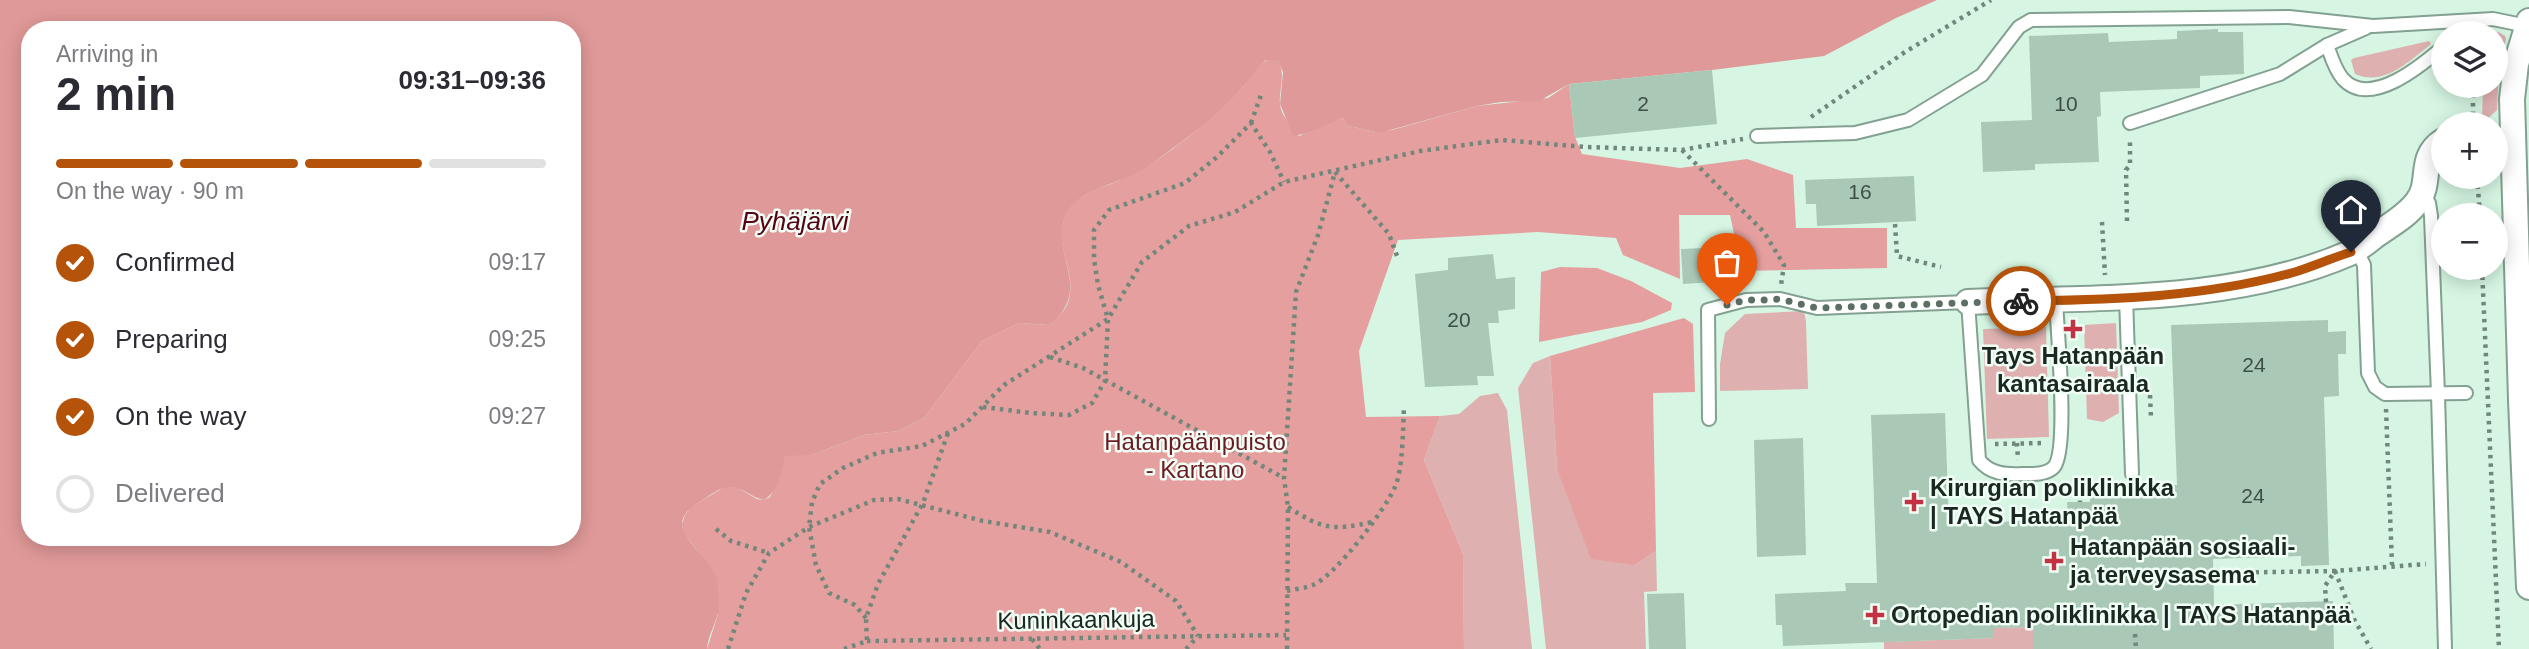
<!DOCTYPE html>
<html lang="en">
<head>
<meta charset="utf-8">
<style>
	:root { --surface:#fff; --page:#f7f7f7; --text:#2b2b33; --muted:#7c7c81; --line:#e1e1e2; --accent:#b45309 }
	body { margin:0; font-family:Arial,sans-serif; background:var(--page); color:var(--text); height:100vh; display:flex; flex-direction:column; font-size:26px; white-space:nowrap }
	* { box-sizing:border-box; margin:0 }
	p { font-size:23px; color:var(--muted) }
	.icon { flex:none; width:38px; height:38px; fill:none; stroke:currentColor; stroke-width:2; stroke-linecap:round; stroke-linejoin:round }
	.map { position:relative; flex:1; overflow:hidden }
	.details { position:absolute; left:21px; top:21px; width:560px; height:525px; display:flex; flex-direction:column; background:var(--surface); border-radius:28px; box-shadow:0 4px 18px #0003 }
	.details>* { flex:none }
	.tools { position:absolute; left:2431px; top:21px; display:grid; gap:14px }
	.tools a { display:grid; place-items:center; width:77px; height:77px; border-radius:50%; background:var(--surface); box-shadow:0 4px 18px #0003; font-size:35px }
	.pin { position:absolute; display:grid; place-items:center; width:60px; height:60px; color:#fff; margin:-72px -30px; border-radius:50% 50% 50% 0; rotate:-45deg; box-shadow:0 0 7px #0007 }
	.pin .icon { rotate:45deg }
	.courier { position:absolute; display:grid; place-items:center; width:70px; height:70px; margin:-35px; border:5px solid #b45309; border-radius:50%; background:#fff; color:#222; box-shadow:0 2px 9px #0007 }
	.headline em { font-style:normal; font-weight:800 }
	.headline div { display:flex; flex-direction:column-reverse }
	.headline { display:flex; align-items:center; justify-content:space-between; height:119px; padding:0 35px }
	h1 { font-size:46px; font-weight:800; line-height:52px }
	.bar { display:grid; grid-template-columns:repeat(4,1fr); gap:10px 7px; align-content:center; height:84px; padding:0 35px }
	.bar i { height:9px; border-radius:5px; background:var(--line) }
	.bar .current { background:var(--accent) }
	.bar p { grid-column:span 4 }
	ol { padding:0 35px; list-style:none }
	li { display:flex; align-items:center; gap:21px; height:77px }
	li p { margin-inline-start:auto }
	li .icon { padding:7px; border-radius:50%; background:var(--accent); color:#fff; stroke-width:4 }
	li:last-child { color:var(--muted) }
	li i { width:38px; height:38px; border:4px solid var(--line); border-radius:50% }
	.map>svg:first-child { display:block }
	.green { fill:#deb1b0 }
	.forest { fill:#e69f9f }
	.water { fill:#df9998; fill-rule:evenodd }
	.building { fill:#a9c8b6 }
	.lines { fill:none; stroke-linecap:round; stroke-linejoin:round }
	.lane-casing { stroke:#83a190; stroke-width:16 }
	.street-casing { stroke:#83a190; stroke-width:28 }
	.path { stroke:#72877b; stroke-width:4.5; stroke-dasharray:3.5 5; stroke-linecap:butt }
	.lane { stroke:#fff; stroke-width:12 }
	.street { stroke:#fff; stroke-width:24 }
	.done { stroke:#5c6f65; stroke-width:7; stroke-dasharray:0 12.6 }
	.route { stroke:#b45309; stroke-width:9 }
	.poi-dot { fill:#c33242; stroke:#f1fef6; stroke-width:2.5 }
	.labels { text-anchor:middle; stroke-width:5; stroke-linejoin:round; paint-order:stroke }
	.number-label { font-size:21px; fill:#3e4f46 }
	.poi-label { font-size:24px; font-weight:bold; fill:#1b2721; stroke:#f1fef6; text-anchor:start }
	.park-label { font-size:24px; fill:#6d1b23; stroke:#f1fef6 }
	.street-label { font-size:24px; fill:#1b2721; stroke:#f1fef6 }
	.water-label { font-size:26px; font-style:italic; fill:#570212; stroke:#f1fef6 }
</style>
</head>
<body>
<div class="map">
<svg width="2529" height="649" viewBox="0 0 2529 649">
	<rect width="100%" height="100%" fill="#d6f6e3"/>
	<!-- green -->
	<g class="green">
		<path d="M2498,32l7,4 1,3 -7,33 -2,38 -13,12 -2,-2 1,-34h13v-53h-3z"/>
		<path d="M2429,41l2,3c-22,17 -46,43 -76,30l-4,-14 3,-2z"/>
		<path d="M1804,311l2,11 2,67 -88,2v-27l5,-31 20,-19z"/>
		<path d="M2116,323l3,90 -16,9 -16,-3 -3,-94z"/>
		<path d="M2046,327l3,110 -62,2 -4,-110z"/>
		<path d="M1550,356l7,113 78,96 21,-14 1,40 -13,1 2,57h-100l-28,-261 15,-25z"/>
		<path d="M1498,393l9,17 25,239h-68l-1,-95 -39,-94 16,-44 19,-2 21,-18z"/>
		<path d="M2034,627v22h-150v-7l109,-4v-10z"/>
	</g>
	<!-- forest -->
	<g class="forest">
		<path d="M1272,59l6,2c10,16 -3,34 4,51 4,8 12,16 17,24l26,-12 19,-6h2l3,8 26,6 17,-2 85,-24 71,-8 21,-14 6,53 7,17 98,14 67,-9 46,16 3,53h91v40l-145,3 -12,-56h-51l1,64 -57,-24 -7,-17 -78,-6 -140,8 -39,111 7,66 74,-1 -16,44 39,94 1,95h-757l11,-35 -17,-59 -18,-22 -1,-9 3,-9 6,-8 35,-21 12,2 19,11 7,1 6,-3 10,-20 5,-22h27l52,-20 34,-4 26,-13 58,-77 37,-18 30,2c6,-6 15,-13 18,-20 13,-34 -17,-58 0,-93 7,-14 29,-23 44,-28 46,-19 81,-48 116,-82 5,-5 11,-10 16,-15 9,-10 14,-26 29,-28z"/>
		<path d="M1560,267l37,1 34,13 41,22 -1,7 -29,12 -103,20 2,-70z"/>
		<path d="M1684,318l9,6 2,68 -42,1 3,158 -21,14 -44,-6 -34,-90 -7,-113z"/>
	</g>
	<!-- water -->
	<path class="water" d="M0,0h1937l-41,18 -72,38 -112,14 -143,14 -30,17 -38,1 -24,4 -94,26h-8l-26,-6 -5,-8c-14,4 -40,19 -51,17l-13,-31 3,-32 -5,-11 -12,-1c-10,7 -15,19 -24,28 -30,32 -64,58 -100,82 -21,13 -61,19 -74,41 -23,40 29,77 -19,114l-30,-2 -37,18 -58,77 -26,13 -34,4 -52,20 -27,1c-2,15 -7,36 -21,44 -12,-2 -21,-13 -35,-13 -9,0 -20,9 -28,14 -48,28 10,50 16,79 1,10 3,22 1,33 -3,12 -10,23 -11,36h-707zM30,30h542v507h-542z"/>
	<!-- building -->
	<g class="building">
		<path d="M2218,29v3h25l1,42 -44,2v12l-100,4 1,24 -4,1 2,45 -64,2v6l-52,2 -2,-50 51,-2 -3,-84 79,-3 1,9 68,-3v-8z"/>
		<path d="M1712,70l5,54 -142,14 -6,-54z"/>
		<path d="M1914,176l2,45 -99,5 -1,-22h-10l-1,-24z"/>
		<path d="M1727,247l2,34 -46,3 -2,-35z"/>
		<path d="M1493,254l3,25 19,-2v32l-17,2 1,12h-11l6,53h-17l1,9 -53,2 -10,-113 33,-4v-12z"/>
		<path d="M2328,320v12l18,-1v23h-8l1,42 -15,1 5,168 -28,1v-10l-88,3 1,46 119,-4 1,48h-300v-22l-41,1 1,10 -211,8 -1,-21h-6l-1,-31 71,-3 -1,-8h32l-6,-168 74,-2 4,111 119,-5 -1,-17h23v-15l87,-2 -6,-160z"/>
		<path d="M1803,438l3,117 -49,2 -3,-117z"/>
		<path d="M1684,593l2,56h-37l-2,-55z"/>
	</g>
	<g class="lines">
		<!-- lane casing -->
		<g class="lane-casing">
			<g id="lane">
				<path d="M2327,45c4,11 8,25 16,34 27,30 79,-14 100,-32"/>
				<path d="M2130,123l150,-49 47,-29 39,-17"/>
				<path d="M1757,136l98,-3 53,-13 74,-45 37,-48 12,-7 258,-3 84,9 120,-7 34,7"/>
				<path d="M2423,192l6,11 2,13 7,178 7,255"/>
				<path d="M2351,252l10,7 3,6 4,108 7,14 10,7 81,-1"/>
				<path d="M2126,297l6,177"/>
				<path d="M1709,419l-1,-109 38,-10 34,-1 37,9 151,-6 11,158c11,14 27,15 44,14 10,0 23,1 31,-7 15,-18 3,-138 2,-167"/>
			</g>
		</g>
		<!-- street casing -->
		<g class="street-casing">
			<g id="street">
				<path d="M2529,21l-13,43 -4,35 9,301 8,187"/>
				<path d="M1968,302c124,-5 265,2 382,-49 9,-4 18,-12 26,-18 14,-10 31,-19 41,-33 16,-20 0,-44 26,-61"/>
			</g>
		</g>
		<!-- path -->
		<g class="path">
			<path d="M2473,86v38"/>
			<path d="M1811,117l94,-65 86,-52"/>
			<path d="M1251,123l11,-31"/>
			<path d="M1682,150l82,82 20,33 -3,20"/>
			<path d="M1335,172l54,62 8,22"/>
			<path d="M2477,177l3,38"/>
			<path d="M2127,221l-1,-51 4,-5v-27"/>
			<path d="M2102,222l3,53"/>
			<path d="M1895,224l2,32 44,11"/>
			<path d="M2482,268l17,381"/>
			<path d="M1050,357l33,11 201,110"/>
			<path d="M2150,395l1,23"/>
			<path d="M983,407l48,6 38,2 23,-12 13,-22 3,-62 -10,-34 -4,-26v-29l15,-20 76,-27 32,-26 34,-34 19,29 14,30"/>
			<path d="M2386,409l6,156"/>
			<path d="M2017,443l1,17"/>
			<path d="M1995,444l50,-1"/>
			<path d="M2080,492v10"/>
			<path d="M1288,507c34,22 44,24 84,15"/>
			<path d="M716,529l15,12 38,12"/>
			<path d="M2213,573l122,-2 91,-7"/>
			<path d="M1287,591c8,-2 19,-3 26,-6 23,-10 72,-75 82,-98 8,-17 8,-60 9,-80"/>
			<path d="M2326,602l-1,-16 10,-15 19,48 17,30"/>
			<path d="M866,618l-11,-13 -26,-12 -13,-28 -7,-38 3,-25 8,-18 23,-16 34,-15 45,-7 43,-22 39,-39 104,-66 34,-57 47,-36 46,-14 49,-30 136,-31 82,-11 83,7 97,3 61,-11"/>
			<path d="M2135,634l1,15"/>
			<path d="M1032,639l8,10"/>
			<path d="M867,641l419,-6"/>
			<path d="M728,649l18,-56 23,-40 40,-26 65,-27 24,-1 85,22 67,11 71,30 55,39 22,35"/>
			<path d="M844,649l23,-8 -1,-23 12,-34 45,-81 25,-70"/>
			<path d="M1186,649l11,-12"/>
			<path d="M1287,649l1,-142 -4,-29 12,-186 22,-57 17,-63"/>
		</g>
		<!-- lane -->
		<use href="#lane" class="lane"/>
		<!-- street -->
		<use href="#street" class="street"/>
	</g>
	<g class="lines">
		<!-- done -->
		<path class="done" d="M1727,305l19,-5h17l17,-1 37,9 204,-7"/>
		<!-- route -->
		<path class="route" d="M2021,301c91,-1 186,-4 274,-29 19,-6 37,-14 56,-20"/>
	</g>
	<!-- markers -->
	<g class="poi-dot">
		<path d="M2069.5 318.5h7v7h7v7h-7v7h-7v-7h-7v-7h7z"/>
		<path d="M1910.5 491.5h7v7h7v7h-7v7h-7v-7h-7v-7h7z"/>
		<path d="M2050.5 550.5h7v7h7v7h-7v7h-7v-7h-7v-7h7z"/>
		<path d="M1871.5 604.5h7v7h7v7h-7v7h-7v-7h-7v-7h7z"/>
	</g>
	<g class="labels">
		<!-- number labels -->
		<g class="number-label">
			<text x="1643" y="111">2</text>
			<text x="2066" y="111">10</text>
			<text x="1860" y="199">16</text>
			<text x="1459" y="327">20</text>
			<text x="2254" y="372">24</text>
			<text x="2253" y="503">24</text>
		</g>
		<!-- poi labels -->
		<g class="poi-label">
			<text x="2073" y="364" text-anchor="middle">Tays Hatanpään<tspan x="2073" dy="28">kantasairaala</tspan></text>
			<text x="1930" y="496">Kirurgian poliklinikka<tspan x="1930" dy="28">| TAYS Hatanpää</tspan></text>
			<text x="2070" y="555">Hatanpään sosiaali-<tspan x="2070" dy="28">ja terveysasema</tspan></text>
			<text x="1891" y="623">Ortopedian poliklinikka | TAYS Hatanpää</text>
		</g>
		<!-- park labels -->
		<g class="park-label">
			<text x="1195" y="450">Hatanpäänpuisto<tspan x="1195" dy="28">- Kartano</tspan></text>
		</g>
		<!-- street labels -->
		<g class="street-label">
			<text transform="translate(1076 620) rotate(-1)" y="8">Kuninkaankuja</text>
		</g>
		<!-- water labels -->
		<g class="water-label">
			<text x="795" y="230">Pyhäjärvi</text>
		</g>
	</g>
</svg>
<div class="tools">
<a><svg class="icon" aria-label="layers" viewBox="0 0 24 24"><path d="M12 4l9 5-9 5-9-5zM3 14l9 5 9-5"/></svg></a>
<a>+</a>
<a>−</a>
</div>
<div class="pin" style="left:1727px;top:305px;background:#ea580c"><svg class="icon" aria-label="bag" viewBox="0 0 24 24"><path d="M5 8h14l-1 12H6zM9 8a3 3 0 0 1 6 0"/></svg></div>
<div class="pin" style="left:2351px;top:252px;background:#1f2937"><svg class="icon" aria-label="home" viewBox="0 0 24 24"><path d="M3 11l9-7 9 7M6 9v11h12V9"/></svg></div>
<div class="courier" style="left:2021px;top:301px"><svg class="icon" aria-label="bike" viewBox="0 0 24 24"><circle cx="6" cy="16" r="4"/><circle cx="18" cy="16" r="4"/><path d="M6 16l4-8h5l3 8M10 8l3 8H6M13 5h3"/></svg></div>
<section class="details">
<div class="headline"><div><h1>2 min</h1><p>Arriving in</p></div><em>09:31–09:36</em></div>
<div class="bar"><i class="current"></i><i class="current"></i><i class="current"></i><i></i><p>On the way · 90 m</p></div>
<ol>
<li><svg class="icon" aria-label="check" viewBox="0 0 24 24"><path d="M5 12l5 5 9-10"/></svg>Confirmed<p>09:17</p></li>
<li><svg class="icon" aria-label="check" viewBox="0 0 24 24"><path d="M5 12l5 5 9-10"/></svg>Preparing<p>09:25</p></li>
<li><svg class="icon" aria-label="check" viewBox="0 0 24 24"><path d="M5 12l5 5 9-10"/></svg>On the way<p>09:27</p></li>
<li><i></i>Delivered</li>
</ol>
</section>
</div>
</body>
</html>
